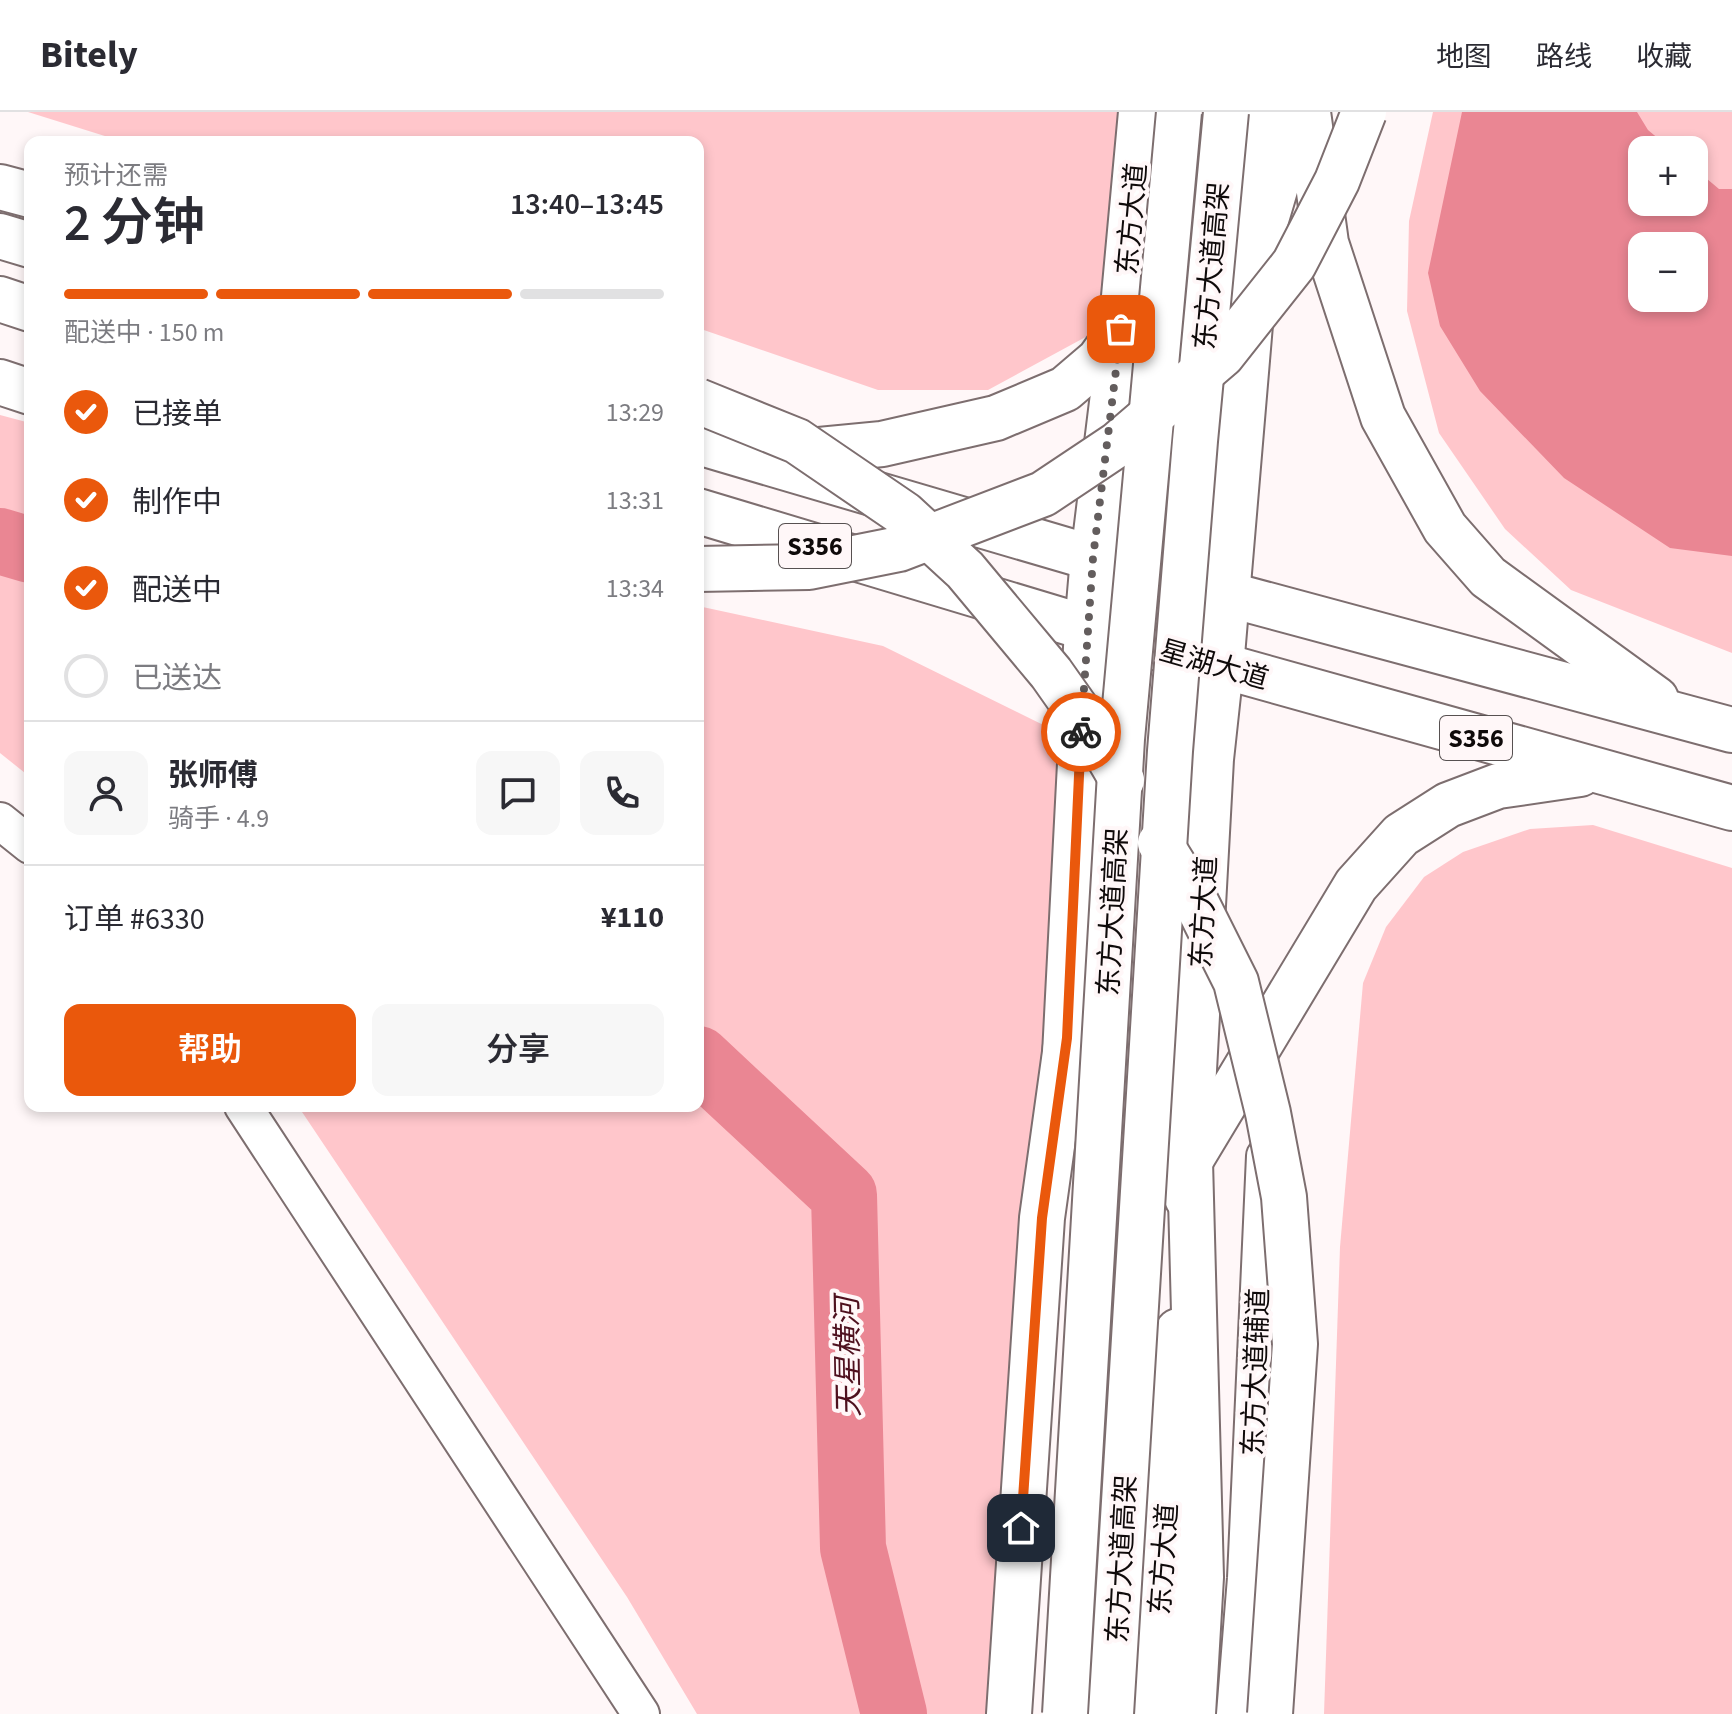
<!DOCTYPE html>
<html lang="zh">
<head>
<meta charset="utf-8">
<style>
	:root { --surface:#fff; --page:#f7f7f7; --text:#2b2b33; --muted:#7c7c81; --line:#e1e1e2; --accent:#ea580c }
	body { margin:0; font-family:"Source Sans 3","Noto Sans SC",sans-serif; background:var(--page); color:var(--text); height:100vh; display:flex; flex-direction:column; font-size:30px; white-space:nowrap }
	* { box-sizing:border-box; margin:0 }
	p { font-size:26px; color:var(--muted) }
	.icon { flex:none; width:44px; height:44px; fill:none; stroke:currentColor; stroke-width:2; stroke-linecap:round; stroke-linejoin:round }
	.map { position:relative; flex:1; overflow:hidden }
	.drawer { position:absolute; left:24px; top:24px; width:680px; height:976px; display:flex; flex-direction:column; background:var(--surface); border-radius:16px; box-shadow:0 4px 12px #0003 }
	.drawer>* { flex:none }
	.buttons { position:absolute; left:1628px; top:24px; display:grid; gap:16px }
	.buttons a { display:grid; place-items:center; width:80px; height:80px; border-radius:16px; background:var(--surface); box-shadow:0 4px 12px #0003; font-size:40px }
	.pin { position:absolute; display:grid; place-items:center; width:68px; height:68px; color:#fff; margin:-34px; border-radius:16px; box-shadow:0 4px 12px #0006 }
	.courier { position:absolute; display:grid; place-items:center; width:80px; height:80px; margin:-40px; border:6px solid #ea580c; border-radius:50%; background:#fff; color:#222; box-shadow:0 2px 10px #0007 }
	.head em { font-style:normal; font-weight:600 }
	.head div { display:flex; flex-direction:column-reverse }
	.head { display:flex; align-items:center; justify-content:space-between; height:136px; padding:0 40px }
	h1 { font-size:52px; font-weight:600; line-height:60px }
	.bar { display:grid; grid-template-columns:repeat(4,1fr); gap:12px 8px; align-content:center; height:96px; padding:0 40px }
	.bar i { height:10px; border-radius:6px; background:var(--line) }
	.bar .on { background:var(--accent) }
	.bar p { grid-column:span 4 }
	.line { display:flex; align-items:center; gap:20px; padding:0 40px; border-top:2px solid var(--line) }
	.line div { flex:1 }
	.round { display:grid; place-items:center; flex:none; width:84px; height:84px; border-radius:16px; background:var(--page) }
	ol { padding:0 40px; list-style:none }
	li { display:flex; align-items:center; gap:24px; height:88px }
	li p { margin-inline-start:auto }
	li .icon { padding:8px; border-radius:50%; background:var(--accent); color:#fff; stroke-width:4 }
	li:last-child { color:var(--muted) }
	li i { width:44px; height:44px; border:4px solid var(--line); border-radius:50% }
	.button { display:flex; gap:16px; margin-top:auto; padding:16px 40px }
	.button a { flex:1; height:92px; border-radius:16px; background:var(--accent); color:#fff; font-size:32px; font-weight:600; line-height:92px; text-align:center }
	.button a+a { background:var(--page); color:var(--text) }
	header { display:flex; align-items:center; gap:48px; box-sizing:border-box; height:112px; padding:0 40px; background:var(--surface); border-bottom:2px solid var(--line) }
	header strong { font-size:38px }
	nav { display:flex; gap:44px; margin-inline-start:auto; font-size:28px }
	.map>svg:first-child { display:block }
	.green { fill:#ffc6cb; fill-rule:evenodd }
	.water { fill:#ea8693; fill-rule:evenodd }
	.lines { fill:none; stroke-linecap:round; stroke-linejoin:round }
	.river { stroke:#ea8693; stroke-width:66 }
	.minor-casing { stroke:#7d6e6f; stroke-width:40 }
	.major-casing { stroke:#7d6e6f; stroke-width:48 }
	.highway-casing { stroke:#7d6e6f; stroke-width:48 }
	.minor { stroke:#fff; stroke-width:36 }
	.major { stroke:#fff; stroke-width:44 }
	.highway { stroke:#fff; stroke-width:44 }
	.highway-bridge-casing { stroke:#7d6e6f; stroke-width:48; stroke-linecap:butt }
	.highway-bridge { stroke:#fff; stroke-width:44 }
	.done { stroke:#635d5d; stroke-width:8; stroke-dasharray:0 14.4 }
	.route { stroke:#ea580c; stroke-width:10 }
	.labels { text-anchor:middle; stroke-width:8; stroke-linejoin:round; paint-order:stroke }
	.shield { fill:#fff7f8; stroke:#575151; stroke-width:2 }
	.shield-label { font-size:26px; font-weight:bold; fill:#0f0a0a }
	.street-label { font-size:28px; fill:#0f0a0a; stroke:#fff7f8 }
	.water-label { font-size:30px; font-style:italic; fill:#4e101e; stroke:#fff7f8 }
</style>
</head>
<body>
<header>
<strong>Bitely</strong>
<nav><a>地图</a><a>路线</a><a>收藏</a></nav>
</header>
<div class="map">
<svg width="1732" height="1602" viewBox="0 0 1732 1602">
	<rect width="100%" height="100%" fill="#fff7f8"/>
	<!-- green -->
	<g class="green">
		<path d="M28,0h1159l-5,63 -89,158 -105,57h-110l-180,-62v-186h-574z"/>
		<path d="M1433,0h299v541l-161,-63 -66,-61 -66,-96 -32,-122 2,-90zM1642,38h52v52h-52zM1642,134h52v52h-52z"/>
		<path d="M0,303l30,8v354l-30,-24z"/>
		<path d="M698,494l185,40 217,107 -75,961h-328l-70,-117 -329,-491h400z"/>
		<path d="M1593,713l139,43v846h-408l16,-467 23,-264 23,-56 38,-50 39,-25 67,-23z"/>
	</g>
	<!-- water -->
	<path class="water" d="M1462,0h175l11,18 24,20h-30v52h52v-34l25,21h13v367l-62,-8 -106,-70 -84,-87 -40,-65 -12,-53zM1642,134h52v52h-52z"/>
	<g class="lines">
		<!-- river -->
		<g class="river">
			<path d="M0,429l30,9"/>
			<path d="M698,947l146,136 9,353 41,166"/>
		</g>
		<!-- minor casing -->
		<g class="minor-casing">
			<g id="minor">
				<path d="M0,709l30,24"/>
				<path d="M243,994l398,608"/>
				<path d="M1235,1602l11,-136 19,-422"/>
			</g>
		</g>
		<!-- major casing -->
		<g class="major-casing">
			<g id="major">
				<path d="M1308,0l18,131 57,174 62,111 43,49 168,122"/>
				<path d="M0,124l30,9"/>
				<path d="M0,187l30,10"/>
				<path d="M698,330l395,116 639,172"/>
				<path d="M788,341l94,-9 114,-26 69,-29 34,-29 22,-31"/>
				<path d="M698,399l389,117 645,180"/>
				<path d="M1064,962l23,-446 6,-70 28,-229 20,-217"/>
				<path d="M1193,1044l163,-271 45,-50 47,-30 50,-19 82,-12"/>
				<path d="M1187,1086l24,-439 10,-92 47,-555"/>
				<path d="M1153,1602l25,-383"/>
			</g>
		</g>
		<!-- highway casing -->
		<g class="highway-casing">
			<g id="highway">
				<path d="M0,75l30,8"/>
				<path d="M1257,138l41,-138"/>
				<path d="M0,270l30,10"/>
				<path d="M1190,1049l11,416 -8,137"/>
				<path d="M1009,1602l33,-496 25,-180"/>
			</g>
		</g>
		<!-- minor -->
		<use href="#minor" class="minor"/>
		<!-- major -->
		<use href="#major" class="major"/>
		<!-- highway -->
		<use href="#highway" class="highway"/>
		<!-- highway-bridge casing -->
		<g class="highway-bridge-casing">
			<g id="highway-bridge">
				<path d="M698,289l99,40 107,73 61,56 86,103 50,71 21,36"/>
				<path d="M698,457l111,-2 90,-18 144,-55 75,-50 104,-89 72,-91 43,-83 27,-69"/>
				<path d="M1160,731l34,55 42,84 32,131 16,84 11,147 -25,370"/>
				<path d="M1065,1602l57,-975 57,-627"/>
				<path d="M1111,1602l59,-963 25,-310 31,-329"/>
			</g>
		</g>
		<!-- highway-bridge -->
		<use href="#highway-bridge" class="highway-bridge"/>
	</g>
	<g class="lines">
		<!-- done -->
		<path class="done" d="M1081,620l12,-174 28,-229"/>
		<!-- route -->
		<path class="route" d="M1021,1416l21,-310 25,-180 14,-306"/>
	</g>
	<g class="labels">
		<!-- shield labels -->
		<g class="shield">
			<rect x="779" y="412" width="72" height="44" rx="6"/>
			<rect x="1440" y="604" width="72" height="44" rx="6"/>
		</g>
		<g class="shield-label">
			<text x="815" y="443">S356</text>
			<text x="1476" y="635">S356</text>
		</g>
		<!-- street labels -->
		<g class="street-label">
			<text transform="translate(1131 107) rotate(-85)" y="10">东方大道</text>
			<text transform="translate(1211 154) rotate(-85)" y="10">东方大道高架</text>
			<text transform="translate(1214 552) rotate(16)" y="10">星湖大道</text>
			<text transform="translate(1112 800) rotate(-87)" y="10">东方大道高架</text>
			<text transform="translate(1203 800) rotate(-87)" y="10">东方大道</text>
			<text transform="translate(1255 1260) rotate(-88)" y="10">东方大道辅道</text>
			<text transform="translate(1121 1447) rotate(-87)" y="10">东方大道高架</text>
			<text transform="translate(1163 1447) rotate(-86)" y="10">东方大道</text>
		</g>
		<!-- water labels -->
		<g class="water-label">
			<text transform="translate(848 1245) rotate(-91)" y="10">天星横河</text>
		</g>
	</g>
</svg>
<div class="buttons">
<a>+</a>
<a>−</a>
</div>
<div class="pin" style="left:1121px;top:217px;background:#ea580c"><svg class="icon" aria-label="bag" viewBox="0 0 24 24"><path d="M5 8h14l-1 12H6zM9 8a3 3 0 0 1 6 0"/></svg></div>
<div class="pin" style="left:1021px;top:1416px;background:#1f2937"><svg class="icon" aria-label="home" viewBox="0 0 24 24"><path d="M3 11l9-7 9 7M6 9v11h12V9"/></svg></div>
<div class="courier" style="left:1081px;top:620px"><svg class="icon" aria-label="bike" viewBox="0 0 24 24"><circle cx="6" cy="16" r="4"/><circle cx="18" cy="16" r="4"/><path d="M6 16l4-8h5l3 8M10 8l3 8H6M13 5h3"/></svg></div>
<section class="drawer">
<div class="head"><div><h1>2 分钟</h1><p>预计还需</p></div><em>13:40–13:45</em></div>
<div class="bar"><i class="on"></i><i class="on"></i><i class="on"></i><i></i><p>配送中 · 150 m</p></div>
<ol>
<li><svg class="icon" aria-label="check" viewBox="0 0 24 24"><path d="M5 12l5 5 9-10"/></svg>已接单<p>13:29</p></li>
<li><svg class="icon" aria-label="check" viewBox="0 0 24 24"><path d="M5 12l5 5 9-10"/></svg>制作中<p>13:31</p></li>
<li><svg class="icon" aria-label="check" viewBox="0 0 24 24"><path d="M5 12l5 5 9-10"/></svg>配送中<p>13:34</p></li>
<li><i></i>已送达</li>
</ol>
<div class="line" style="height:144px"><a class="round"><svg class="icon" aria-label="person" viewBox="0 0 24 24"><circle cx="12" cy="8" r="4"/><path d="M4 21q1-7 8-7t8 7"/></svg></a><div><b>张师傅</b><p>骑手 · 4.9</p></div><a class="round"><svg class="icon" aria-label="chat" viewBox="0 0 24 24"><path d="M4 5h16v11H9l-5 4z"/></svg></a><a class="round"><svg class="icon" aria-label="phone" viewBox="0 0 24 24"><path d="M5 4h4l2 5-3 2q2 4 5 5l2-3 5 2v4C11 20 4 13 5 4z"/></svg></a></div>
<div class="line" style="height:104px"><div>订单 #6330</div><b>¥110</b></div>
<div class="button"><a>帮助</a><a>分享</a></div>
</section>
</div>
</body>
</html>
